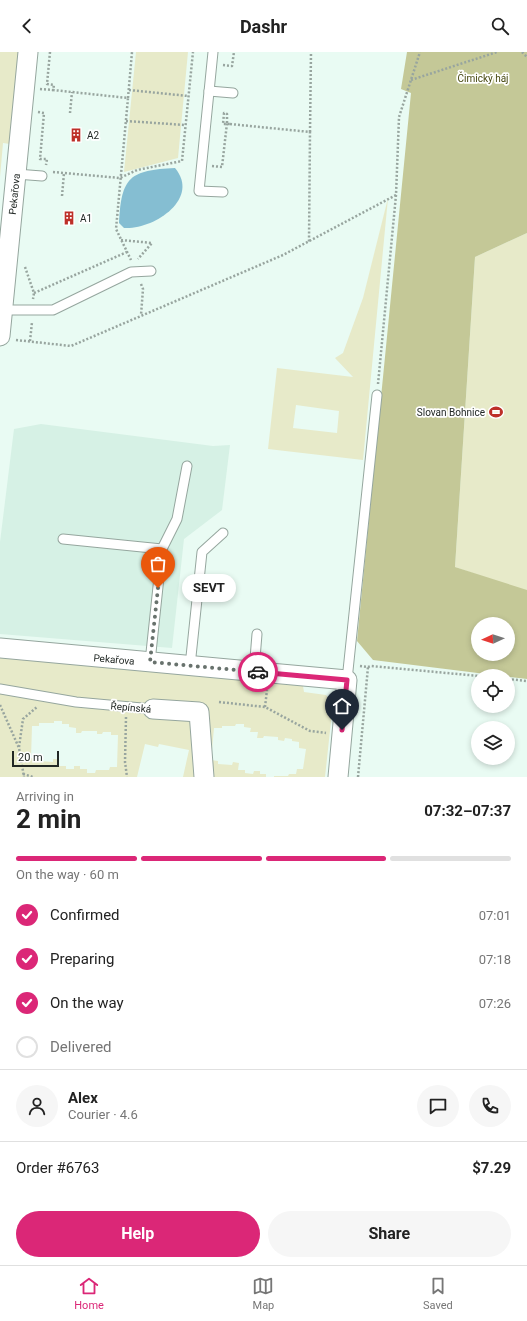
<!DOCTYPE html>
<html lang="en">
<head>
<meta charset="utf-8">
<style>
	:root { --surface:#fff; --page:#f6f6f6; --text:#222; --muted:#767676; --line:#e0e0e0; --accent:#db2777 }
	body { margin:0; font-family:Roboto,sans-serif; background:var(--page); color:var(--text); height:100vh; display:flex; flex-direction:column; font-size:15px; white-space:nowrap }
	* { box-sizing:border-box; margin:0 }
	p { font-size:13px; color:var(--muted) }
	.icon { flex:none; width:22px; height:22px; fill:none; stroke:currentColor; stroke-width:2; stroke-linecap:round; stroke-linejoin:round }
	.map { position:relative; height:725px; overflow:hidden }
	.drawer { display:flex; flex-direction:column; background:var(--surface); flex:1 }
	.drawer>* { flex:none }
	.needle { width:26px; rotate:267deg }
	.buttons { position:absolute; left:471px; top:565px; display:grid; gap:8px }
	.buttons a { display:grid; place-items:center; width:44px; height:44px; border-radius:50%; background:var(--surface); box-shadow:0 2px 6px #0003; font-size:20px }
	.scale { position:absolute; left:12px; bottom:10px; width:47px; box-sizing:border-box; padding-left:4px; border:2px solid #222825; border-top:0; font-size:11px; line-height:14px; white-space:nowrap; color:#222825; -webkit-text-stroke:3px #fff; paint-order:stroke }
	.pin { position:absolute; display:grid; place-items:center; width:34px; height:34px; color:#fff; margin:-41px -17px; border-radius:50% 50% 50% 0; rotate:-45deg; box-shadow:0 0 4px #0007 }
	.pin .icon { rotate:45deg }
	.courier { position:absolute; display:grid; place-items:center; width:40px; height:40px; margin:-20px; border:3px solid #db2777; border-radius:50%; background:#fff; color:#222; box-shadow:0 1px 5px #0007 }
	.bubble { position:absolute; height:28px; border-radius:14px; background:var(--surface); box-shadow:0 2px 6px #0003; font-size:13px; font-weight:700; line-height:28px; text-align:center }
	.head em { font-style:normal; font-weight:700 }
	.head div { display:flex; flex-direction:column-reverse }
	.head { display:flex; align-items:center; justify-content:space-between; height:68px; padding:0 16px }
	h1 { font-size:26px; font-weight:700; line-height:30px }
	.bar { display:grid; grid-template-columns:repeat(4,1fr); gap:6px 4px; align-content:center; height:48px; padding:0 16px }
	.bar i { height:5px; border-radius:3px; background:var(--line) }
	.bar .current { background:var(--accent) }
	.bar p { grid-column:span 4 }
	.line { display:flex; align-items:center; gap:10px; padding:0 16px; border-top:1px solid var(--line) }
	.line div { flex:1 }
	.round { display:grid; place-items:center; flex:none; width:42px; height:42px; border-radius:21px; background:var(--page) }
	ol { padding:0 16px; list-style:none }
	li { display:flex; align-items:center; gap:12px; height:44px }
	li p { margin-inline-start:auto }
	li .icon { padding:4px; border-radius:50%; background:var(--accent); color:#fff; stroke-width:4 }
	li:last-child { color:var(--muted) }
	li i { width:22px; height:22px; border:2px solid var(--line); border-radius:50% }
	.action { display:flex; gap:8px; margin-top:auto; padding:8px 16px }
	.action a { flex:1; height:46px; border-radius:24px; background:var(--accent); color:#fff; font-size:16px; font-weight:700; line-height:46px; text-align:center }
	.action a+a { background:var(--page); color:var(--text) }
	header { display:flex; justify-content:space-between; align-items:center; height:52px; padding:0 16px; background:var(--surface); font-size:18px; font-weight:700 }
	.menu { display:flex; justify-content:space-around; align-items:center; height:56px; border-top:1px solid var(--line); background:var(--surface); font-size:11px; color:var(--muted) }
	.menu a { display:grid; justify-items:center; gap:2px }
	.menu .current { color:var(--accent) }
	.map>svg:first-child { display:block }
	.built { fill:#d6f1e5 }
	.green { fill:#e7eac9; fill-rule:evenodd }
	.forest { fill:#c4c897; fill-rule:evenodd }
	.water { fill:#85bed2 }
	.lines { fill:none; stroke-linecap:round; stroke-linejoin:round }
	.service-casing { stroke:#95a69e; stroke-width:11 }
	.minor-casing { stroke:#95a69e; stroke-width:21 }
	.path { stroke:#98a59f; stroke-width:2.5; stroke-dasharray:2 2; stroke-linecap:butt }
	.service { stroke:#fff; stroke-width:9 }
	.minor { stroke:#fff; stroke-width:19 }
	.path-bridge { stroke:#98a59f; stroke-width:2.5; stroke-dasharray:2 2; stroke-linecap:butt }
	.done { stroke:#68726d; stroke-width:4; stroke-dasharray:0 7.2 }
	.route { stroke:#db2777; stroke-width:5 }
	.labels { text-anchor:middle; stroke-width:3.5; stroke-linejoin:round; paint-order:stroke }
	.park-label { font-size:10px; fill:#46480f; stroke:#fff }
	.poi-label { font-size:10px; fill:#222825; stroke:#fff; text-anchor:start }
	.street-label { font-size:10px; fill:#222825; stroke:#fff }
</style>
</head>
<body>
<header><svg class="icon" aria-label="back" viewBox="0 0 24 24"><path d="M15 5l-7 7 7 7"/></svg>Dashr<svg class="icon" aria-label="search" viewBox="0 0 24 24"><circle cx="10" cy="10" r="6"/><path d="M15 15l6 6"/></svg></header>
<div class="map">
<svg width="527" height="725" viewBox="0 0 527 725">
	<rect width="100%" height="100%" fill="#e9fbf3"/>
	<!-- built -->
	<path class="built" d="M41,372l172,22 17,-1 -8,65 -38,29 -12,109 -172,-14v-92l14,-113z"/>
	<!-- green -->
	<g class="green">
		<path d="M0,0h19l-9,92 -7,-1 -3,34z"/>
		<path d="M136,0h52l-10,106 -54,14z"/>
		<path d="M388,146l-25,262 -95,-11 9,-81 76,9 -18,-19 8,-5 20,-55zM296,353l43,6 -2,22 -44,-5z"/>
		<path d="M527,181v359l-72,-25 20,-310z"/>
		<path d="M0,605l303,29 1,6 22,3 7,8 -8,74h-51v-1h14l1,-2h7l1,-5h6l3,-20 -7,-1v-6l-7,-1v-2l-7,-1 -1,3 -6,-1v-3l-14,-1 -1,2h-6l1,-6h-8l1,-4 -7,-1v-3h-8l-1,2h-13v2h-8l-3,32 7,1v3l14,1 1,-3 6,1 -1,7h7v3l8,1 1,-3h6v3h6v3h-83l6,-27 -30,-6 -1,3 -13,-3 -8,33h-137zM54,669h8v3h7v3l7,1v5h5l1,-2h15v3h5l1,-2h8v3h7l-1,32h-7l-1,3h-13l-1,3h-8v-4h-7v-3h-6v3h-8v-3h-7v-7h-6v3l-15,-1v-3h-7l1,-32h7v-3h15z"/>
	</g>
	<!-- forest -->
	<path class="forest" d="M407,0h120v181l-52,24 -20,310 72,23v89l-154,-19 -16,-19 54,-548 -10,-4zM478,572h30v30h-30z"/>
	<!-- water -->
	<path class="water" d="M175,116c26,31 -22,62 -51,60l-5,-5c2,-46 11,-53 56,-55z"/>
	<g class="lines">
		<!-- service casing -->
		<g class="service-casing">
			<g id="service">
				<path d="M213,0l-14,139 24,1"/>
				<path d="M209,39l24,2"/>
				<path d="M16,122l26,2"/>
				<path d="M3,258h50l78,-38 20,-1"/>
				<path d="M63,487l99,10"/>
				<path d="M150,610l12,-113 15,-30 10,-53"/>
				<path d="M190,614l12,-114 21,-19"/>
				<path d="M254,619l3,-37"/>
				<path d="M347,628l30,-285"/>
				<path d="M0,637l76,13 77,7"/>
			</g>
		</g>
		<!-- minor casing -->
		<g class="minor-casing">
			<g id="minor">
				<path d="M0,284l28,-284"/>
				<path d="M0,596l347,32 -9,97"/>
				<path d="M153,657l46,3 5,65"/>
			</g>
		</g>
		<!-- path -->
		<g class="path">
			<path d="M50,0l-3,32 7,1 -1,5 75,8 -12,131 15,31"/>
			<path d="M522,0l5,5"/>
			<path d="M223,13l9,1 2,-14"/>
			<path d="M411,28l86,-28"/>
			<path d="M40,37l13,1"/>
			<path d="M129,38l59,6"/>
			<path d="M128,46l4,-46"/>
			<path d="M38,60l6,1 -4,46h7l-1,6"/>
			<path d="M70,61l2,-21"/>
			<path d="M126,69l59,4"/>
			<path d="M230,72l80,8 -1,110"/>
			<path d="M310,80l1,-80"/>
			<path d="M212,114l10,1 5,-44"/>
			<path d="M53,120l67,6 17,-8 45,-9 11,-109"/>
			<path d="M62,144l2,-23"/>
			<path d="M121,188l31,3 -14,16"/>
			<path d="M25,215l9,26 -1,6"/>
			<path d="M141,232l2,5 -2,26"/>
			<path d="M34,241l93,-41"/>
			<path d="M16,288l55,6 212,-91 113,-60"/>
			<path d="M30,289l2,-19"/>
			<path d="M378,332l18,-189 3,-78 21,-65"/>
			<path d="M360,614l8,1 3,-1 108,10"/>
			<path d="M508,627l19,2"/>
			<path d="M219,650l46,5 45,24 16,2"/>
			<path d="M0,653l19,43 5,29"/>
			<path d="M265,655l2,-17"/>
			<path d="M126,665l-1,45 2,15"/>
			<path d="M19,695l4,-28 14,-12"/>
			<path d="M23,722l10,3"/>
			<path d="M358,725l10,-110"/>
		</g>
		<!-- service -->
		<use href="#service" class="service"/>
		<!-- minor -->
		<use href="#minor" class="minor"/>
		<!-- path-bridge -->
		<path class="path-bridge" d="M227,71v-9l-3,-1 -1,11h7"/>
	</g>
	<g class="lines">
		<!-- done -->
		<path class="done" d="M158,536l-8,74 108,10"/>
		<!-- route -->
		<path class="route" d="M258,620l89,8 -5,50"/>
	</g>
	<!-- icons -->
	<defs>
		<g id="building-bare" transform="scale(1.08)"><path d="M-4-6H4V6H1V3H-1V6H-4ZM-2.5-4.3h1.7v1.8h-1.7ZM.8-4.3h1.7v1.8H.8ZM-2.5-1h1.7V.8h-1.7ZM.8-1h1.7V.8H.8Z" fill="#bd2f28" stroke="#fff" stroke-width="2.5" paint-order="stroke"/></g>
		<g id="stadium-bare" transform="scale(1.08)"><path d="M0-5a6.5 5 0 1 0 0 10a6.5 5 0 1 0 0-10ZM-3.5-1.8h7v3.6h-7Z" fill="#bd2f28" stroke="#fff" stroke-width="2.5" paint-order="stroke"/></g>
	</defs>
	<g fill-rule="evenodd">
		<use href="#building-bare" x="76" y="83"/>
		<use href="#building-bare" x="69" y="166"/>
		<use href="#stadium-bare" x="496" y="360"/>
	</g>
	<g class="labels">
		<!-- park labels -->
		<g class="park-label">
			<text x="483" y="30">Čimický háj</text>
		</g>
		<!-- poi labels -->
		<g class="poi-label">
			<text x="87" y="87">A2</text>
			<text x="80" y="170">A1</text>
			<text x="485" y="364" text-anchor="end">Slovan Bohnice</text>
		</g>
		<!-- street labels -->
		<g class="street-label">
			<text transform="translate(14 142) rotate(-84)" y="4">Pekařova</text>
			<text transform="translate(114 607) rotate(5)" y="4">Pekařova</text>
			<text transform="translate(131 655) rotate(5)" y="4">Řepínská</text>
		</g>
	</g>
</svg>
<div class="buttons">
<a><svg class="needle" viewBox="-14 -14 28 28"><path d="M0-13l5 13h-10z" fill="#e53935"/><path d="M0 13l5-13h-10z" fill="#767676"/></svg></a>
<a><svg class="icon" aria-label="locate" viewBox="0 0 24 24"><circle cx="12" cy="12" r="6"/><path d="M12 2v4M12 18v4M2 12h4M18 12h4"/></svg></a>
<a><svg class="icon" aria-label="layers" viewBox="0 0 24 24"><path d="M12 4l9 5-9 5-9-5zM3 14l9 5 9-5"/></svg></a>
</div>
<div class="scale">20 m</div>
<div class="pin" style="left:158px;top:536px;background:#ea580c"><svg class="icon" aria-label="bag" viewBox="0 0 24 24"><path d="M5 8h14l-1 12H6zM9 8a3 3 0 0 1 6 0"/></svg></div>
<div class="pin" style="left:342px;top:678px;background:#1f2937"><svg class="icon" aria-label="home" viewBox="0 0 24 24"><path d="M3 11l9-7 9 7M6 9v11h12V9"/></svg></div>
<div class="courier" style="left:258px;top:620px"><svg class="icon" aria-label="car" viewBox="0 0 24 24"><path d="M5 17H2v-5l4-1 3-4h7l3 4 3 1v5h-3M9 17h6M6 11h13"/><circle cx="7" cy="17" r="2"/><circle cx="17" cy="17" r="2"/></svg></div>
<div class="bubble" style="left:182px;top:522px;width:54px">SEVT</div>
</div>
<section class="drawer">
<div class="head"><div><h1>2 min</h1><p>Arriving in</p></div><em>07:32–07:37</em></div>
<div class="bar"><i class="current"></i><i class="current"></i><i class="current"></i><i></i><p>On the way · 60 m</p></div>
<ol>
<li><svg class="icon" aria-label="check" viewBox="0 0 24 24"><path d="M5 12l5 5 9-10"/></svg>Confirmed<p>07:01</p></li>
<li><svg class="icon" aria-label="check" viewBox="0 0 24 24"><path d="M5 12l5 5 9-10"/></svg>Preparing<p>07:18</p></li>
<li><svg class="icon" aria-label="check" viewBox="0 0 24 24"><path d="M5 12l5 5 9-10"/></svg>On the way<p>07:26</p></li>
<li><i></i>Delivered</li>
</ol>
<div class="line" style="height:72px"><a class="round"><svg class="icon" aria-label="person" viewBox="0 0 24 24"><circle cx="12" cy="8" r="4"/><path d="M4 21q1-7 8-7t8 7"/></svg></a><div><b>Alex</b><p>Courier · 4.6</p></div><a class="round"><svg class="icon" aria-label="chat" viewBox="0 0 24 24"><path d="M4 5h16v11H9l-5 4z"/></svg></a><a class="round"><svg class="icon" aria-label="phone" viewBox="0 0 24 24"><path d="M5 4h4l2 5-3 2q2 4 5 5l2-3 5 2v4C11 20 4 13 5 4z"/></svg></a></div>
<div class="line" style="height:52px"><div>Order #6763</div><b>$7.29</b></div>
<div class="action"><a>Help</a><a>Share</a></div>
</section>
<nav class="menu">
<a class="current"><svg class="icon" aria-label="home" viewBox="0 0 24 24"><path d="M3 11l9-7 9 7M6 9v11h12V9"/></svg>Home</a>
<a><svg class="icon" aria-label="map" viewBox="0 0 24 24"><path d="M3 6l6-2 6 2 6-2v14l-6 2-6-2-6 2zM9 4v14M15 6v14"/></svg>Map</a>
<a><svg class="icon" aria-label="saved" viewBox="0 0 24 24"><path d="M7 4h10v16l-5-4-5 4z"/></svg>Saved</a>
</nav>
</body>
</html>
